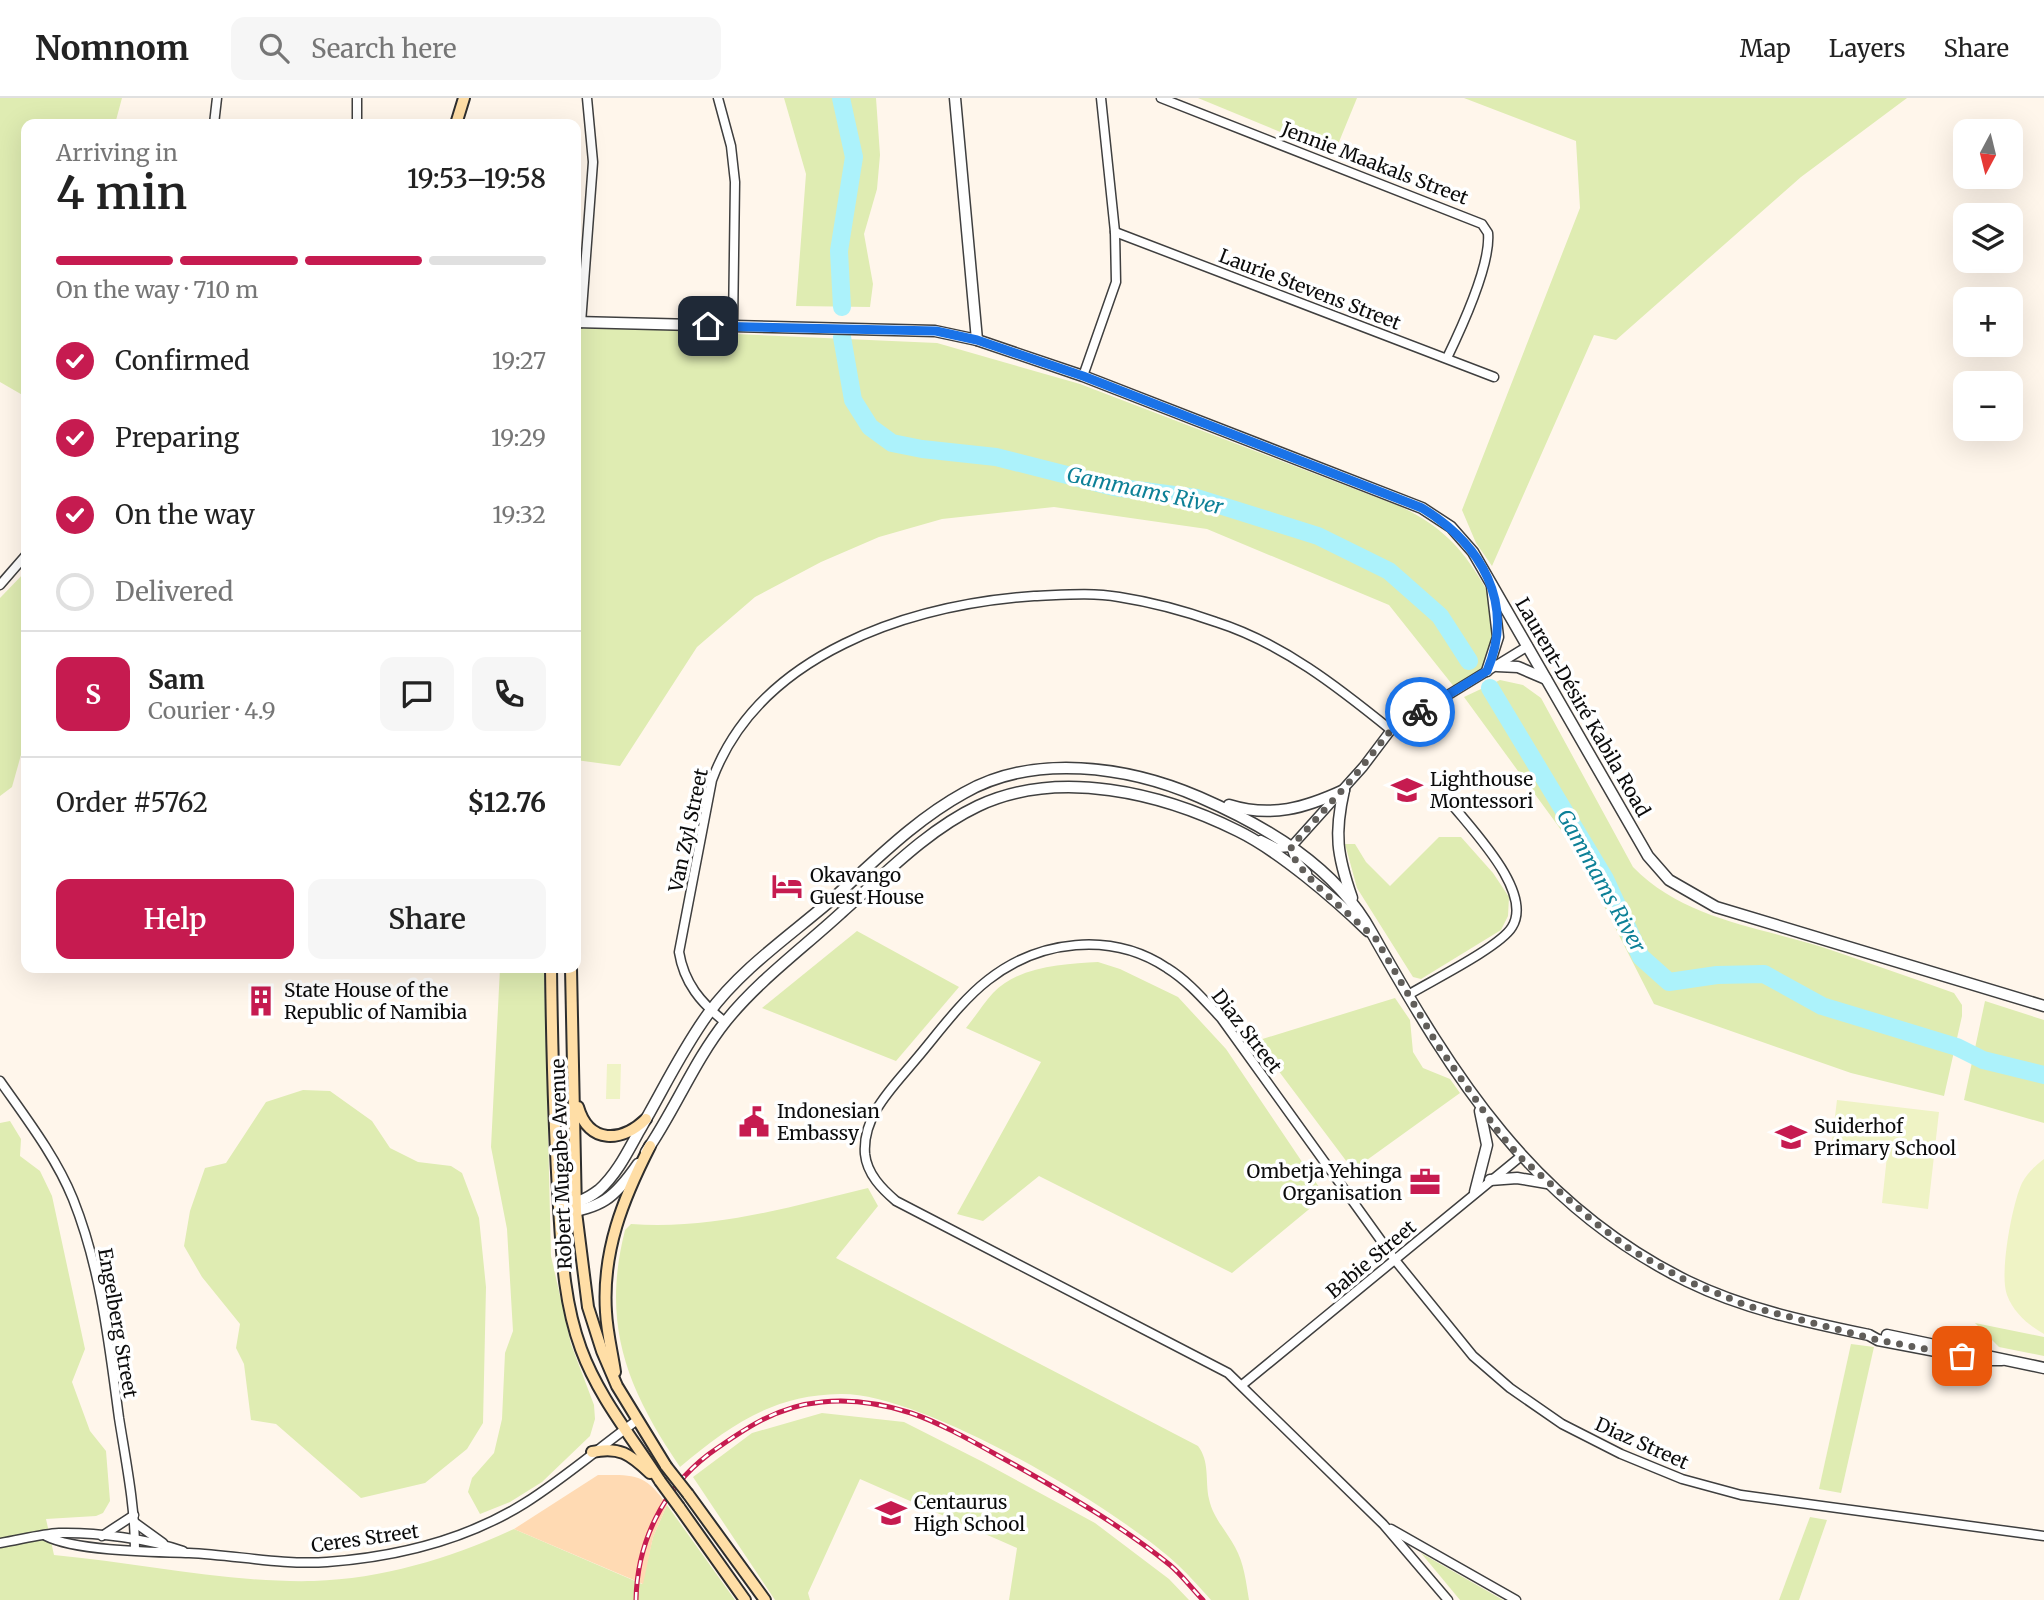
<!DOCTYPE html>
<html lang="en">
<head>
<meta charset="utf-8">
<style>
	:root { --surface:#fff; --page:#f6f6f6; --text:#222; --muted:#767676; --line:#e0e0e0; --accent:#c61b50 }
	body { margin:0; font-family:Merriweather,serif; background:var(--page); color:var(--text); height:100vh; display:flex; flex-direction:column; font-size:26px; white-space:nowrap }
	* { box-sizing:border-box; margin:0 }
	p { font-size:23px; color:var(--muted) }
	.icon { flex:none; width:38px; height:38px; fill:none; stroke:currentColor; stroke-width:2; stroke-linecap:round; stroke-linejoin:round }
	.map { position:relative; flex:1; overflow:hidden }
	.panel { position:absolute; left:21px; top:21px; width:560px; height:854px; display:flex; flex-direction:column; background:var(--surface); border-radius:14px; box-shadow:0 7px 28px #0002 }
	.panel>* { flex:none }
	.needle { width:46px; rotate:187deg }
	.tools { position:absolute; left:1953px; top:21px; display:grid; gap:14px }
	.tools a { display:grid; place-items:center; width:70px; height:70px; border-radius:14px; background:var(--surface); box-shadow:0 7px 28px #0002; font-size:35px }
	.pin { position:absolute; display:grid; place-items:center; width:60px; height:60px; color:#fff; margin:-30px; border-radius:14px; box-shadow:0 4px 10px #0006 }
	.courier { position:absolute; display:grid; place-items:center; width:70px; height:70px; margin:-35px; border:5px solid #1a73e8; border-radius:50%; background:#fff; color:#222; box-shadow:0 2px 9px #0007 }
	.head em { font-style:normal; font-weight:600 }
	.head div { display:flex; flex-direction:column-reverse }
	.head { display:flex; align-items:center; justify-content:space-between; height:119px; padding:0 35px }
	h1 { font-size:46px; font-weight:600; line-height:52px }
	.bar { display:grid; grid-template-columns:repeat(4,1fr); gap:10px 7px; align-content:center; height:84px; padding:0 35px }
	.bar i { height:9px; border-radius:5px; background:var(--line) }
	.bar .on { background:var(--accent) }
	.bar p { grid-column:span 4 }
	.line { display:flex; align-items:center; gap:18px; padding:0 35px; border-top:2px solid var(--line) }
	.line div { flex:1 }
	.round { display:grid; place-items:center; flex:none; width:74px; height:74px; border-radius:14px; background:var(--page) }
	ol { padding:0 35px; list-style:none }
	li { display:flex; align-items:center; gap:21px; height:77px }
	li p { margin-inline-start:auto }
	li .icon { padding:7px; border-radius:50%; background:var(--accent); color:#fff; stroke-width:4 }
	li:last-child { color:var(--muted) }
	li i { width:38px; height:38px; border:4px solid var(--line); border-radius:50% }
	.action { display:flex; gap:14px; margin-top:auto; padding:14px 35px }
	.action a { flex:1; height:80px; border-radius:14px; background:var(--accent); color:#fff; font-size:28px; font-weight:600; line-height:80px; text-align:center }
	.action a+a { background:var(--page); color:var(--text) }
	header { display:flex; align-items:center; gap:42px; box-sizing:border-box; height:98px; padding:0 35px; background:var(--surface); border-bottom:2px solid var(--line) }
	header strong { font-size:33px }
	nav { display:flex; gap:38px; margin-inline-start:auto; font-size:24px }
	.search { width:490px; height:63px; background:var(--page); display:flex; align-items:center; gap:18px; box-sizing:border-box; padding:0 24px; border-radius:14px; color:var(--muted); font-size:26px }
	.map>svg:first-child { display:block }
	.green { fill:#dfecb2 }
	.sand { fill:#ffdab3 }
	.pitch { fill:#eff3c5 }
	.lines { fill:none; stroke-linecap:round; stroke-linejoin:round }
	.river { stroke:#acf2fb; stroke-width:18 }
	.minor-casing { stroke:#3f3f3f; stroke-width:11 }
	.tertiary-casing { stroke:#3f3f3f; stroke-width:13 }
	.secondary-casing { stroke:#2e2e2e; stroke-width:14 }
	.minor { stroke:#fff; stroke-width:8 }
	.tertiary { stroke:#fff; stroke-width:10 }
	.secondary { stroke:#ffdea6; stroke-width:10 }
	.rail-casing { stroke:#c61b50; stroke-width:5 }
	.rail { stroke:#fff; stroke-width:2.5; stroke-dasharray:8; stroke-linecap:butt }
	.secondary-bridge-casing { stroke:#2e2e2e; stroke-width:14; stroke-linecap:butt }
	.secondary-bridge { stroke:#ffdea6; stroke-width:10 }
	.done { stroke:#615e5a; stroke-width:7; stroke-dasharray:0 12.6 }
	.route { stroke:#1a73e8; stroke-width:9 }
	.labels { text-anchor:middle; stroke-width:7; stroke-linejoin:round; paint-order:stroke }
	.street-label { font-size:19px; fill:#0c0c0c; stroke:#fff }
	.poi-label { font-size:19px; fill:#0c0c0c; stroke:#fff; text-anchor:start }
	.water-label { font-size:21px; font-style:italic; fill:#0d8097; stroke:#fff }
</style>
</head>
<body>
<header>
<strong>Nomnom</strong>
<div class="search"><svg class="icon" aria-label="search" viewBox="0 0 24 24"><circle cx="10" cy="10" r="6"/><path d="M15 15l6 6"/></svg>Search here</div>
<nav><a>Map</a><a>Layers</a><a>Share</a></nav>
</header>
<div class="map">
<svg width="2044" height="1502" viewBox="0 0 2044 1502">
	<rect width="100%" height="100%" fill="#fff6eb"/>
	<!-- green -->
	<g class="green">
		<path d="M0,0h122l-7,26h-89v273l-26,-15z"/>
		<path d="M784,0h92l4,57 -3,34 -13,45 9,50 -3,23 -74,-1 10,-132z"/>
		<path d="M1198,0h159l-23,56z"/>
		<path d="M1464,0h443l-106,79 -185,163 -22,-5 -102,231 -16,-23 -14,-33 118,-302 -4,-67z"/>
		<path d="M576,224l159,12 202,9 143,41 319,122c39,18 61,39 83,76 6,10 13,23 15,35 2,15 -7,38 -10,54l-32,17 -66,-83 -182,-76 -153,-22 -112,12 -63,18 -58,25 -66,35 -58,50 -77,119 -44,-6z"/>
		<path d="M26,473v166l-14,50 -12,9v-198z"/>
		<path d="M1500,582l23,5 18,13 92,169c51,52 122,59 189,80 44,15 88,30 132,46l8,12v11l-18,80 -93,-23 -197,-69 -79,-155 -111,-152z"/>
		<path d="M1439,739h22l32,36 16,24 -1,19 -7,14 -80,49 -8,-2 -56,-89 -12,-44h10l11,18 24,24z"/>
		<path d="M857,833l102,56 -63,74 -134,-53z"/>
		<path d="M1098,864l22,7 58,28 48,52 99,147 -93,77 -193,-97 -56,45 -26,-7 84,-152 -75,-34c9,-11 17,-24 27,-35 25,-27 71,-29 105,-31z"/>
		<path d="M500,870h44l7,288 20,88 23,61 1,14 -5,17 -48,46 -32,20 -30,12 -12,-22 4,-14 22,-25 8,-34 3,-66 8,-22 -6,-102 -16,-82z"/>
		<path d="M1395,900l15,22 3,32 10,16 27,11 10,14 -107,77 -97,-129z"/>
		<path d="M1985,903l59,19v103l-80,-23z"/>
		<path d="M303,992l27,1 42,30 18,27 28,14 33,4 11,7 17,45 7,69 -3,136 -16,26 -42,34 -64,15 -85,-74 -25,-4 -7,-56 -8,-16 4,-24 -38,-47 -18,-31 6,-35 15,-43 21,-5 40,-61z"/>
		<path d="M10,1023l11,18 -1,17 20,15 12,25 33,153 -13,33 18,49 16,20 4,50 -7,12 -7,3 -50,3 8,36c87,8 172,28 260,26 69,-2 137,-23 200,-52l128,55 11,-47 14,-32 68,95h-735v-477z"/>
		<path d="M868,1090l10,18 -42,52 362,188c12,16 7,34 11,53 4,19 17,31 26,48 9,16 11,35 14,53h-38c-11,-12 -21,-24 -33,-35 -60,-56 -256,-173 -338,-171 -67,1 -110,31 -160,73 -53,-78 -79,-142 -55,-237l6,-6c81,6 159,-17 237,-36z"/>
		<path d="M1975,1225l69,14v19l-45,-9z"/>
		<path d="M1851,1246l23,3 -33,146 -22,-4z"/>
		<path d="M822,1315l82,9 79,40 112,61 74,56 20,21h-180l8,-52 -157,-69 -52,114 2,7h-35l-82,-123 59,-44z"/>
		<path d="M1810,1419l17,3 -28,80h-20z"/>
		<path d="M1421,1455l82,47h-43z"/>
	</g>
	<!-- sand -->
	<path class="sand" d="M598,1377c37,0 47,-2 69,30l-14,32 -10,47 -129,-55z"/>
	<!-- pitch -->
	<g class="pitch">
		<path d="M607,966h14l-1,35h-14z"/>
		<path d="M1837,1002l102,12 -11,97 -46,-6 5,-47 -56,-7z"/>
		<path d="M2044,1061v175c-16,-9 -30,-21 -37,-39 -8,-21 5,-91 15,-112 5,-10 13,-17 22,-24z"/>
	</g>
	<g class="lines">
		<!-- river -->
		<g class="river">
			<path d="M841,0l13,59 -15,94 3,56"/>
			<path d="M842,239l11,63 17,27 22,16 30,6 74,8 118,30 83,11 121,38 71,35 51,45 29,45"/>
			<path d="M1490,590l115,191 36,78 28,25 48,-7 47,-1 58,32 135,41 26,13 61,15"/>
		</g>
		<!-- minor casing -->
		<g class="minor-casing">
			<g id="minor">
				<path d="M357,0v26"/>
				<path d="M718,0l13,48 4,36 -2,145"/>
				<path d="M1161,0l321,126 6,9c3,31 -27,96 -41,125"/>
				<path d="M214,26l3,-26"/>
				<path d="M1115,134l379,145"/>
				<path d="M581,225l12,-161 -6,-64"/>
				<path d="M1083,278l33,-94 -1,-50 -14,-134"/>
				<path d="M0,487l26,-30"/>
				<path d="M1261,742l16,8 14,-1"/>
				<path d="M1291,749l72,-80 28,-37 137,-84"/>
				<path d="M1291,749l5,14 11,12"/>
				<path d="M1408,897c23,-14 92,-48 104,-68 22,-35 -41,-98 -62,-125"/>
				<path d="M725,924c-24,-19 -41,-39 -46,-70l33,-172c47,-127 198,-175 322,-184 28,-1 57,-4 85,1 32,5 66,14 97,25 66,21 122,65 175,108"/>
				<path d="M0,983c26,37 56,76 73,118 28,70 36,145 46,219 7,44 16,88 16,132"/>
				<path d="M1242,1287l278,-228"/>
				<path d="M134,1424l29,21"/>
				<path d="M1391,1431l125,71"/>
				<path d="M46,1438c29,15 108,16 143,17 46,2 91,12 138,9 68,-5 139,-22 198,-59 38,-24 74,-55 111,-82"/>
				<path d="M102,1438l32,-21"/>
				<path d="M0,1445c19,-3 41,-9 59,-10 36,-1 91,6 124,18"/>
				<path d="M1448,1502l-65,-76 -155,-151 -332,-172c-14,-12 -29,-27 -31,-47 -3,-39 29,-68 52,-96 22,-26 44,-57 71,-78 51,-40 123,-49 179,-12 21,13 37,32 54,50l174,242 78,96 37,32 52,36 59,30 61,25 59,16 303,41"/>
			</g>
		</g>
		<!-- tertiary casing -->
		<g class="tertiary-casing">
			<g id="tertiary">
				<path d="M955,0l22,242"/>
				<path d="M576,224l359,9 42,9 106,36 339,132 29,19 22,25 175,304 21,24 47,27 328,99"/>
				<path d="M1497,568l21,1 28,12"/>
				<path d="M1487,573l11,-34 -6,-51"/>
				<path d="M1344,692c-10,44 -7,65 8,108"/>
				<path d="M1229,707c42,13 76,3 115,-15"/>
				<path d="M646,1054c29,-42 48,-91 80,-131 32,-40 77,-73 115,-108 42,-37 86,-83 137,-107 81,-38 184,-13 260,25 41,20 97,68 130,100"/>
				<path d="M1490,1082l27,-2 30,5"/>
				<path d="M1475,1094l12,-47 -7,-34"/>
				<path d="M559,1107c16,-1 27,-5 40,-15 17,-15 28,-37 39,-57 23,-39 43,-82 70,-119 32,-44 80,-77 121,-112 43,-38 84,-81 135,-109 70,-40 163,-27 235,4 67,29 137,70 173,136 82,145 160,271 315,348 57,28 120,41 182,54l9,5 105,20h19"/>
				<path d="M560,1116c41,-6 54,-15 78,-50"/>
				<path d="M1887,1237l157,33"/>
			</g>
		</g>
		<!-- secondary casing -->
		<g class="secondary-casing">
			<g id="secondary">
				<path d="M456,26l8,-26"/>
				<path d="M551,870c1,80 3,160 8,239 3,49 5,96 22,142 18,49 51,88 79,132"/>
				<path d="M571,870l5,244 12,95 14,44 15,35 49,80"/>
				<path d="M578,1009c11,38 44,35 68,12"/>
				<path d="M615,1274c-3,-20 -8,-40 -9,-60 -4,-61 17,-113 44,-166"/>
				<path d="M592,1354c27,-6 38,2 58,21"/>
				<path d="M688,1396l77,106"/>
				<path d="M679,1409l66,93"/>
			</g>
		</g>
		<!-- minor -->
		<use href="#minor" class="minor"/>
		<!-- tertiary -->
		<use href="#tertiary" class="tertiary"/>
		<!-- secondary -->
		<use href="#secondary" class="secondary"/>
		<!-- rail casing -->
		<g class="rail-casing">
			<path id="rail" d="M636,1502c1,-58 27,-111 73,-146 35,-25 68,-48 113,-52 28,-3 61,2 89,11 35,12 71,34 104,52 53,30 107,61 155,100 12,10 22,24 33,35"/>
		</g>
		<!-- rail -->
		<use href="#rail" class="rail"/>
		<!-- secondary-bridge casing -->
		<g class="secondary-bridge-casing">
			<g id="secondary-bridge">
				<path d="M666,1368l22,28"/>
				<path d="M660,1383l19,26"/>
			</g>
		</g>
		<!-- secondary-bridge -->
		<use href="#secondary-bridge" class="secondary-bridge"/>
	</g>
	<g class="lines">
		<!-- done -->
		<path class="done" d="M1420,614l-29,18 -38,48 -62,69 5,15 19,22 61,55 61,105 62,89 21,24 73,64 38,29 56,31 61,25 130,34 84,16"/>
		<!-- route -->
		<path class="route" d="M708,228l228,5 41,9 106,36 339,132c59,36 94,95 65,163l-67,41"/>
	</g>
	<!-- icons -->
	<defs>
		<g id="school-bare" transform="scale(2.415)"><path d="M0-5L7-2L0 1L-7-2ZM-4 1L0 2.5L4 1V4Q0 6-4 4Z" fill="#c61b50" stroke="#fff" stroke-width="2.5" paint-order="stroke"/></g>
		<g id="hotel-bare" transform="scale(2.415)"><path d="M-6-4.5h1.5V1H6V5H4.5V3h-9V5H-6ZM-4 0a1.8 1.8 0 1 1 3.6 0ZM.5 0V-2.5h3Q6-2.5 6 0Z" fill="#c61b50" stroke="#fff" stroke-width="2.5" paint-order="stroke"/></g>
		<g id="building-bare" transform="scale(2.415)"><path d="M-4-6H4V6H1V3H-1V6H-4ZM-2.5-4.3h1.7v1.8h-1.7ZM.8-4.3h1.7v1.8H.8ZM-2.5-1h1.7V.8h-1.7ZM.8-1h1.7V.8H.8Z" fill="#c61b50" stroke="#fff" stroke-width="2.5" paint-order="stroke"/></g>
		<g id="civic-bare" transform="scale(2.415)"><path d="M-.6-6.5H3V-4.5H.6V-3L4-1V1h2V6H-6V1h2V-1L-.6-3ZM-1.2 2.5V6h2.4V2.5Z" fill="#c61b50" stroke="#fff" stroke-width="2.5" paint-order="stroke"/></g>
		<g id="office-bare" transform="scale(2.415)"><path d="M-6-3h4V-5.5h4V-3h4V5H-6ZM-1-4.5V-3h2v-1.5ZM-6 0V1H6V0Z" fill="#c61b50" stroke="#fff" stroke-width="2.5" paint-order="stroke"/></g>
	</defs>
	<g fill-rule="evenodd">
		<use href="#school-bare" x="1407" y="692"/>
		<use href="#hotel-bare" x="787" y="788"/>
		<use href="#building-bare" x="261" y="903"/>
		<use href="#civic-bare" x="754" y="1024"/>
		<use href="#school-bare" x="1791" y="1039"/>
		<use href="#office-bare" x="1425" y="1084"/>
		<use href="#school-bare" x="891" y="1415"/>
	</g>
	<g class="labels">
		<!-- street labels -->
		<g class="street-label">
			<text transform="translate(1375 65) rotate(21)" y="7">Jennie Maakals Street</text>
			<text transform="translate(1310 191) rotate(21)" y="7">Laurie Stevens Street</text>
			<text transform="translate(1583 609) rotate(60)" y="7">Laurent-Désiré Kabila Road</text>
			<text transform="translate(688 732) rotate(-78)" y="7">Van Zyl Street</text>
			<text transform="translate(1247 933) rotate(52)" y="7">Diaz Street</text>
			<text transform="translate(561 1066) rotate(-92)" y="7">Robert Mugabe Avenue</text>
			<text transform="translate(1371 1161) rotate(-40)" y="7">Babie Street</text>
			<text transform="translate(118 1225) rotate(80)" y="7">Engelberg Street</text>
			<text transform="translate(1642 1345) rotate(24)" y="7">Diaz Street</text>
			<text transform="translate(365 1440) rotate(-8)" y="7">Ceres Street</text>
		</g>
		<!-- poi labels -->
		<g class="poi-label">
			<text x="1430" y="688">Lighthouse<tspan x="1430" dy="22">Montessori</tspan></text>
			<text x="810" y="784">Okavango<tspan x="810" dy="22">Guest House</tspan></text>
			<text x="284" y="899">State House of the<tspan x="284" dy="22">Republic of Namibia</tspan></text>
			<text x="777" y="1020">Indonesian<tspan x="777" dy="22">Embassy</tspan></text>
			<text x="1814" y="1035">Suiderhof<tspan x="1814" dy="22">Primary School</tspan></text>
			<text x="1402" y="1080" text-anchor="end">Ombetja Yehinga<tspan x="1402" dy="22">Organisation</tspan></text>
			<text x="914" y="1411">Centaurus<tspan x="914" dy="22">High School</tspan></text>
		</g>
		<!-- water labels -->
		<g class="water-label">
			<text transform="translate(1145 393) rotate(12)" y="7">Gammams River</text>
			<text transform="translate(1601 783) rotate(61)" y="7">Gammams River</text>
		</g>
	</g>
</svg>
<div class="tools">
<a><svg class="needle" viewBox="-14 -14 28 28"><path d="M0-13l5 13h-10z" fill="#e53935"/><path d="M0 13l5-13h-10z" fill="#767676"/></svg></a>
<a><svg class="icon" aria-label="layers" viewBox="0 0 24 24"><path d="M12 4l9 5-9 5-9-5zM3 14l9 5 9-5"/></svg></a>
<a>+</a>
<a>−</a>
</div>
<div class="pin" style="left:1962px;top:1258px;background:#ea580c"><svg class="icon" aria-label="bag" viewBox="0 0 24 24"><path d="M5 8h14l-1 12H6zM9 8a3 3 0 0 1 6 0"/></svg></div>
<div class="pin" style="left:708px;top:228px;background:#1f2937"><svg class="icon" aria-label="home" viewBox="0 0 24 24"><path d="M3 11l9-7 9 7M6 9v11h12V9"/></svg></div>
<div class="courier" style="left:1420px;top:614px"><svg class="icon" aria-label="bike" viewBox="0 0 24 24"><circle cx="6" cy="16" r="4"/><circle cx="18" cy="16" r="4"/><path d="M6 16l4-8h5l3 8M10 8l3 8H6M13 5h3"/></svg></div>
<section class="panel">
<div class="head"><div><h1>4 min</h1><p>Arriving in</p></div><em>19:53–19:58</em></div>
<div class="bar"><i class="on"></i><i class="on"></i><i class="on"></i><i></i><p>On the way · 710 m</p></div>
<ol>
<li><svg class="icon" aria-label="check" viewBox="0 0 24 24"><path d="M5 12l5 5 9-10"/></svg>Confirmed<p>19:27</p></li>
<li><svg class="icon" aria-label="check" viewBox="0 0 24 24"><path d="M5 12l5 5 9-10"/></svg>Preparing<p>19:29</p></li>
<li><svg class="icon" aria-label="check" viewBox="0 0 24 24"><path d="M5 12l5 5 9-10"/></svg>On the way<p>19:32</p></li>
<li><i></i>Delivered</li>
</ol>
<div class="line" style="height:126px"><b class="round" style="background:var(--accent);color:#fff">S</b><div><b>Sam</b><p>Courier · 4.9</p></div><a class="round"><svg class="icon" aria-label="chat" viewBox="0 0 24 24"><path d="M4 5h16v11H9l-5 4z"/></svg></a><a class="round"><svg class="icon" aria-label="phone" viewBox="0 0 24 24"><path d="M5 4h4l2 5-3 2q2 4 5 5l2-3 5 2v4C11 20 4 13 5 4z"/></svg></a></div>
<div class="line" style="height:91px"><div>Order #5762</div><b>$12.76</b></div>
<div class="action"><a>Help</a><a>Share</a></div>
</section>
</div>
</body>
</html>
